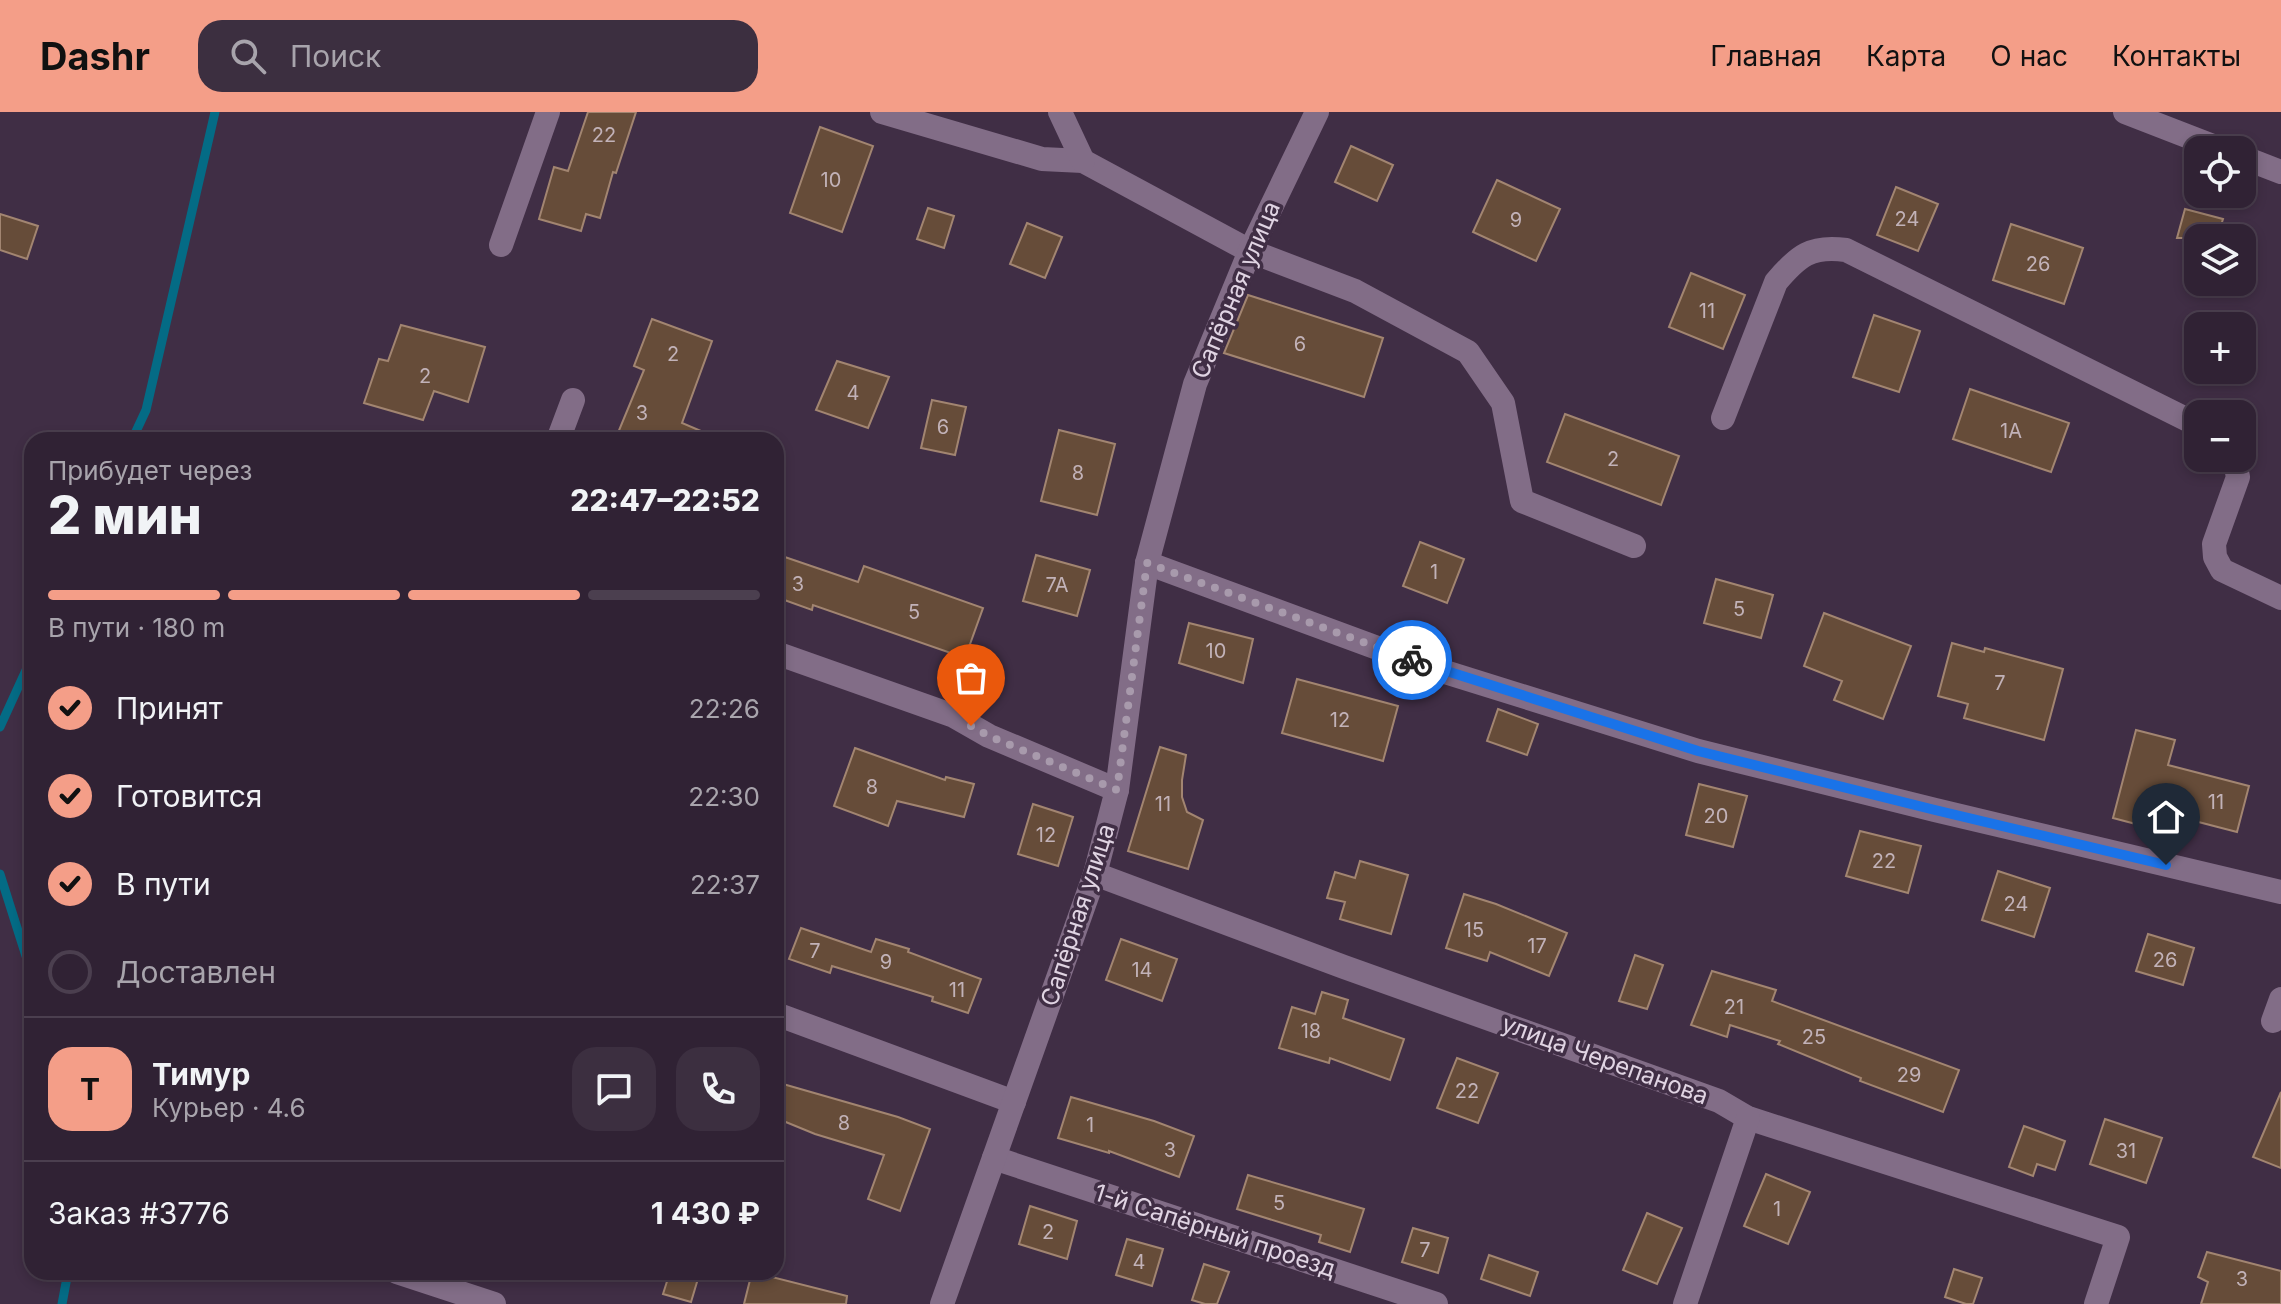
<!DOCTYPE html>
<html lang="ru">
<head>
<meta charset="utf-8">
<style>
	:root { --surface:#302234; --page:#3c2f40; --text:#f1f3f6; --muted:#a8a4ac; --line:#4b3f4f; --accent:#f49e88 }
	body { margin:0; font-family:Inter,sans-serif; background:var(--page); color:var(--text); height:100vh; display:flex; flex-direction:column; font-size:30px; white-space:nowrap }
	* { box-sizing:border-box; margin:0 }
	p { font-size:26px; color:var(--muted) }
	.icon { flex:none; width:44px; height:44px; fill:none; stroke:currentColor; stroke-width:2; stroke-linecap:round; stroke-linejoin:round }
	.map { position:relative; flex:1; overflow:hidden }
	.panel { position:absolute; left:24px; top:320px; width:760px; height:848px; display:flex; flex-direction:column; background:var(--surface); border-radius:24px; box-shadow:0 4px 12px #0003,0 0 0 2px var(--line) }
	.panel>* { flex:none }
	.fabs { position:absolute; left:2184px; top:24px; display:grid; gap:16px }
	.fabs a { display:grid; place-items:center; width:72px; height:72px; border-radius:16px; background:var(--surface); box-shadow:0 4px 12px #0003,0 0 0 2px var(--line); font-size:40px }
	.pin { position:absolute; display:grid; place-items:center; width:68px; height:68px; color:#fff; margin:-82px -34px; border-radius:50% 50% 50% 0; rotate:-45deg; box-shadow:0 0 8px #0007 }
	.pin .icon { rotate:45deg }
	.courier { position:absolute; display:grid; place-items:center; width:80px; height:80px; margin:-40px; border:6px solid #1a73e8; border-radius:50%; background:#fff; color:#222; box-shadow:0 2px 10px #0007 }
	.head em { font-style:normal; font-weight:800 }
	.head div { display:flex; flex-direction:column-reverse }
	.head { display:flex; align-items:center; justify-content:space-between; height:136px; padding:0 24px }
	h1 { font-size:52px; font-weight:800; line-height:60px }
	.bar { display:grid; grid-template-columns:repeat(4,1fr); gap:12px 8px; align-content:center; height:96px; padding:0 24px }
	.bar i { height:10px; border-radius:6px; background:var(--line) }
	.bar .active { background:var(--accent) }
	.bar p { grid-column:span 4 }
	.line { display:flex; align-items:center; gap:20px; padding:0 24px; border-top:2px solid var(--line) }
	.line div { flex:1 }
	.round { display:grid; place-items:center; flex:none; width:84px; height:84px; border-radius:24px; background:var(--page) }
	ol { padding:0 24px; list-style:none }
	li { display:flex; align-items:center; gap:24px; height:88px }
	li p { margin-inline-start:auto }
	li .icon { padding:8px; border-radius:50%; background:var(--accent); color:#111; stroke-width:4 }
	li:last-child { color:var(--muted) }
	li i { width:44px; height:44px; border:4px solid var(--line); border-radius:50% }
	header { display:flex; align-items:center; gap:48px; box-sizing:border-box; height:112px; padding:0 40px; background:var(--accent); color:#111 }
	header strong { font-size:38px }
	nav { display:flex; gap:44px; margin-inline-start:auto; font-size:28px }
	.search { width:560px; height:72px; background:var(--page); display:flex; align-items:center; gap:20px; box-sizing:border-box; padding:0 28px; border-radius:24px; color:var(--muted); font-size:30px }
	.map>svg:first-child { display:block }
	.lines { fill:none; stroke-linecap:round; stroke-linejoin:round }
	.stream { stroke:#046b85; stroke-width:9 }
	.building { fill:#664c39; stroke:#a28571; stroke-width:2 }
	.minor { stroke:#826d87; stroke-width:24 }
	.done { stroke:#a89aac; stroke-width:8; stroke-dasharray:0 14.4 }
	.route { stroke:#1a73e8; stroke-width:10 }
	.labels { text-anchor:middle; stroke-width:7; stroke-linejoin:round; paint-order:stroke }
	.number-label { font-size:20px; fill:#c2b2b8 }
	.street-label { font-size:24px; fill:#e0d4e3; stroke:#402e45 }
</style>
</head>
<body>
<header>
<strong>Dashr</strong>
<div class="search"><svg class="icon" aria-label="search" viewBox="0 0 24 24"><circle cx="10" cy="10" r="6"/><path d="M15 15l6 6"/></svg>Поиск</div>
<nav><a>Главная</a><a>Карта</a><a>О нас</a><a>Контакты</a></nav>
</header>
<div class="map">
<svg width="2281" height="1192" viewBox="0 0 2281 1192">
	<rect width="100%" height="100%" fill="#402e45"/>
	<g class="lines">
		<!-- stream -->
		<g class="stream">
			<path d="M132,328l14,-30 69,-298"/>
			<path d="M0,615l32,-70"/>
			<path d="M0,762l32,101"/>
			<path d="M62,1192l6,-32"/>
		</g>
	</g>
	<!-- building -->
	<g class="building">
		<path d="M588,0h48l-20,61 -3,-1 -13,46 -14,-4 -5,17 -42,-12 15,-52 14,4z"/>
		<path d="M820,15l53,19 -31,86 -52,-19z"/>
		<path d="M1351,34l42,19 -16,36 -42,-19z"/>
		<path d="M1497,68l63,29 -24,52 -63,-29z"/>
		<path d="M1896,75l42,17 -20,47 -41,-16z"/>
		<path d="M928,96l26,8 -10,32 -27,-9z"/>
		<path d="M2185,97l38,10 -6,19h-40z"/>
		<path d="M0,102l38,12 -11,33 -27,-9z"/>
		<path d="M1027,111l35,14 -17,41 -35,-14z"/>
		<path d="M2011,112l72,24 -19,56 -71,-24z"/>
		<path d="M1691,161l54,22 -22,54 -54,-22z"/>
		<path d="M1248,183l135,43 -19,59 -140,-44z"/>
		<path d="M1874,203l46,16 -21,61 -46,-15z"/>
		<path d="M652,207l60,22 -30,82 40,17h-107l29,-70 -10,-4z"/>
		<path d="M401,213l84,22 -17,55 -34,-11 -11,29 -59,-17 15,-44 9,2z"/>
		<path d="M837,249l52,16 -21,51 -52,-18z"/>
		<path d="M1970,277l99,34 -18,49 -98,-33z"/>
		<path d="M932,288l34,7 -11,48 -34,-7z"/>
		<path d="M1565,302l114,42 -18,49 -114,-43z"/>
		<path d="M1059,318l56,14 -18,71 -56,-14z"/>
		<path d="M1420,430l44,17 -17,44 -44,-17z"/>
		<path d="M776,442l82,28 6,-16 119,42 -18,50 -152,-53 -1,5 -36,-13z"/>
		<path d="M1036,443l54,15 -13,46 -54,-15z"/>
		<path d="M1716,467l57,16 -12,43 -57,-15z"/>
		<path d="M1824,501l87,33 -28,73 -49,-19 8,-19 -38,-15z"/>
		<path d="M1189,511l64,16 -10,44 -64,-20z"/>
		<path d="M1952,531l32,9 1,-4 78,21 -19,71 -80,-22 4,-14 -30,-8z"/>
		<path d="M1297,567l101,27 -15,55 -101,-28z"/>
		<path d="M1498,597l40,15 -11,31 -40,-14z"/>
		<path d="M2136,618l39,10 -7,25 81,21 -12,46 -81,-21 -5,17 -38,-10z"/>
		<path d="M1160,635l26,8 -4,25v17l5,15 16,8 -15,49 -60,-18z"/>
		<path d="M855,636l90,32 1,-3 28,7 -10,33 -67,-16 -9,25 -54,-20z"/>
		<path d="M1699,672l48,12 -14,51 -47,-12z"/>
		<path d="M1033,692l40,13 -15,49 -40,-12z"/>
		<path d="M1860,719l61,15 -13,47 -62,-17z"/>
		<path d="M1360,749l48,14 -17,59 -51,-15 5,-17 -18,-4 8,-26 20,6z"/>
		<path d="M1998,759l52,17 -16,49 -52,-17z"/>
		<path d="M1464,782l32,10 71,29 -18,43 -59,-24 -3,9 -41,-13z"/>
		<path d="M801,816l70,24 5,-13 33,10 -1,3 73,27 -13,34 -36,-12 1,-4 -101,-31 -2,7 -41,-14z"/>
		<path d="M2148,822l46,14 -11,37 -47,-14z"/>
		<path d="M1121,827l56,20 -15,42 -56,-21z"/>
		<path d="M1635,843l28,10 -16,44 -28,-8z"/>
		<path d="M1712,859l64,19 -4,11 187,69 -16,42 -83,-31 1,-3 -83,-34 2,-3 -50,-16 -3,12 -36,-12z"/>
		<path d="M1322,880l26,8 -5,18 61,21 -14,41 -60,-22 -1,5 -50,-15 13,-41 23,7z"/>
		<path d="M1457,946l41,15 -20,50 -41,-15z"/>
		<path d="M776,970l122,35 32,12 -30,82 -32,-12 16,-44 -69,-21 -39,-16z"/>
		<path d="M2281,980v76l-28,-11z"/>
		<path d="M1071,985l83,24 40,15 -15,41 -70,-26v2l-51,-15z"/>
		<path d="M2105,1007l57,19 -16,45 -56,-19z"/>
		<path d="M2024,1014l41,15 -10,29 -18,-6 -4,12 -24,-9z"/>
		<path d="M1766,1062l44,18 -22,52 -44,-18z"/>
		<path d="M1248,1063l116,34 -14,43 -31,-10 2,-7 -84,-26z"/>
		<path d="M1030,1094l47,15 -10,38 -48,-15z"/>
		<path d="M1647,1101l35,15 -25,56 -34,-14z"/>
		<path d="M1413,1116l35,10 -10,35 -36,-11z"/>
		<path d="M1127,1127l36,10 -11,37 -36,-11z"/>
		<path d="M2207,1140l74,19v33h-80l7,-22 -10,-5z"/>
		<path d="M1489,1143l49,17 -8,24 -49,-17z"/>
		<path d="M1204,1152l25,8 -12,32h-12l-13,-4z"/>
		<path d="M1954,1157l28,9 -9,26h-7l-21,-7z"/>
		<path d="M670,1160h30l-9,30 -28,-8z"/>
		<path d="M752,1160l95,24 -1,8h-102z"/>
	</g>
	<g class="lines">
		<!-- minor -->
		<g class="minor">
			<path d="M882,0l160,47 41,2 167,90 105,40 113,61 35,51 19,98 112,45"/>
			<path d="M1060,0l23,49"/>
			<path d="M2125,0l98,38"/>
			<path d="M2242,45l39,15"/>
			<path d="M501,133l47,-133"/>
			<path d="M1723,306l53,-136c22,-26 35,-37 70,-32l352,175"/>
			<path d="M558,328l15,-40"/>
			<path d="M2234,346l4,19 -24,67 1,13 7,13 59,28"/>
			<path d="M1147,451l282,104 269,84 237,59 346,82"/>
			<path d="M776,541l178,63 35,20 128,54"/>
			<path d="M1095,762l249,93 375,134 29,17 370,119 -22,67"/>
			<path d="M776,902l238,88"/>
			<path d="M2273,909l8,-22"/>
			<path d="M994,1046l442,146"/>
			<path d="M397,1160l97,32"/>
			<path d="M942,1192l153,-430 22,-84 30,-227 48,-179 55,-133 67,-139"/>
			<path d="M1685,1192l63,-186"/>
		</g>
	</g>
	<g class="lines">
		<!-- done -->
		<path class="done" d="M971,614l18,10 128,54 30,-227 265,97"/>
		<!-- route -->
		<path class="route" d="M1412,548l286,91 237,59 231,55"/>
	</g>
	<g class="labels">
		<!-- number labels -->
		<g class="number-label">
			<text x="604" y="30">22</text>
			<text x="831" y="75">10</text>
			<text x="1907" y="114">24</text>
			<text x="1516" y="115">9</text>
			<text x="2038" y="159">26</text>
			<text x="1707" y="206">11</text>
			<text x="1300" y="239">6</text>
			<text x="673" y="249">2</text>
			<text x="425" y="271">2</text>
			<text x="853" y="288">4</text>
			<text x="642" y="308">3</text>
			<text x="943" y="322">6</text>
			<text x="2011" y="326">1А</text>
			<text x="1613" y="354">2</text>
			<text x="1078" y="368">8</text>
			<text x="1434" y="467">1</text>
			<text x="798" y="479">3</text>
			<text x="1057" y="480">7А</text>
			<text x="1739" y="504">5</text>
			<text x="914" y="507">5</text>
			<text x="1216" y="546">10</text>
			<text x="2000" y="578">7</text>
			<text x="1340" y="615">12</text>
			<text x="872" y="682">8</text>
			<text x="2216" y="697">11</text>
			<text x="1163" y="699">11</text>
			<text x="1716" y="711">20</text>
			<text x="1046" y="730">12</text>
			<text x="1884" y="756">22</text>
			<text x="2016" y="799">24</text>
			<text x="1474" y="825">15</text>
			<text x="1537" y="841">17</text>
			<text x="815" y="846">7</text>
			<text x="2165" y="855">26</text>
			<text x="886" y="857">9</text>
			<text x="1142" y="865">14</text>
			<text x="957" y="885">11</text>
			<text x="1734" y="902">21</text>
			<text x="1311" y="926">18</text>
			<text x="1814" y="932">25</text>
			<text x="1909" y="970">29</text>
			<text x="1467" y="986">22</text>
			<text x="844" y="1018">8</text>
			<text x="1090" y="1020">1</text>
			<text x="1170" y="1045">3</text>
			<text x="2126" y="1046">31</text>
			<text x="1279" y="1098">5</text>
			<text x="1777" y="1104">1</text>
			<text x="1048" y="1127">2</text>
			<text x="1425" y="1145">7</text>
			<text x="1139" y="1157">4</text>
			<text x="2242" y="1174">3</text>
		</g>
		<!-- street labels -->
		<g class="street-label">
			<text transform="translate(1236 178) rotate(-67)" y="8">Сапёрная улица</text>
			<text transform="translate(1078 803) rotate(-72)" y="8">Сапёрная улица</text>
			<text transform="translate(1605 948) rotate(20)" y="8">улица Черепанова</text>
			<text transform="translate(1215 1119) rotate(18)" y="8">1-й Сапёрный проезд</text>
		</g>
	</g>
</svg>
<div class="fabs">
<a><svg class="icon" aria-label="locate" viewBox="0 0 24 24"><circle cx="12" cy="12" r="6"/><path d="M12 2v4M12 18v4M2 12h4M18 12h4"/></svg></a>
<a><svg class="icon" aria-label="layers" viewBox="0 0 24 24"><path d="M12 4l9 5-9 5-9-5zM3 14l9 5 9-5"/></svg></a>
<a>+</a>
<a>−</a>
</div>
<div class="pin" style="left:971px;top:614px;background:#ea580c"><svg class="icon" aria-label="bag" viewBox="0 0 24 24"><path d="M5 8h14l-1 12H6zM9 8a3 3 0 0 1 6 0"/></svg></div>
<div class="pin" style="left:2166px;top:753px;background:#1f2937"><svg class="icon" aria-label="home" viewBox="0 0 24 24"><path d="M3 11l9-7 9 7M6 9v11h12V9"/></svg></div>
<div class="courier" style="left:1412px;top:548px"><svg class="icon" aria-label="bike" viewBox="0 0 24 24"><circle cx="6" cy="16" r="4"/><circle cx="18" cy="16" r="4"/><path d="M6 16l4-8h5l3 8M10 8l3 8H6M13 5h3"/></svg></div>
<section class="panel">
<div class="head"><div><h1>2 мин</h1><p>Прибудет через</p></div><em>22:47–22:52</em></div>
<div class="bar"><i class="active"></i><i class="active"></i><i class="active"></i><i></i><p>В пути · 180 m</p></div>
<ol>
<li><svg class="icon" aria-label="check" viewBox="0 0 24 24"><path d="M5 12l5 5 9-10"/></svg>Принят<p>22:26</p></li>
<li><svg class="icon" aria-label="check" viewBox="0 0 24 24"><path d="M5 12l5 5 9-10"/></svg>Готовится<p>22:30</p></li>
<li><svg class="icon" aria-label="check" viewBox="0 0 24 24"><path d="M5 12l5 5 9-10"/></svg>В пути<p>22:37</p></li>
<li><i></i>Доставлен</li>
</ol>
<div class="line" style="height:144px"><b class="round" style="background:var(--accent);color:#111">Т</b><div><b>Тимур</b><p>Курьер · 4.6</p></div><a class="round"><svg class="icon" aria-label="chat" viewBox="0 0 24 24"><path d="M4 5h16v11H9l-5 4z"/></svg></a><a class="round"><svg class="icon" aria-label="phone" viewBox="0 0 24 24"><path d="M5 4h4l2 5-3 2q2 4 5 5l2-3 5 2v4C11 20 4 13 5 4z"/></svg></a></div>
<div class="line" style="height:104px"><div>Заказ #3776</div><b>1 430 ₽</b></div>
</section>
</div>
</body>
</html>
